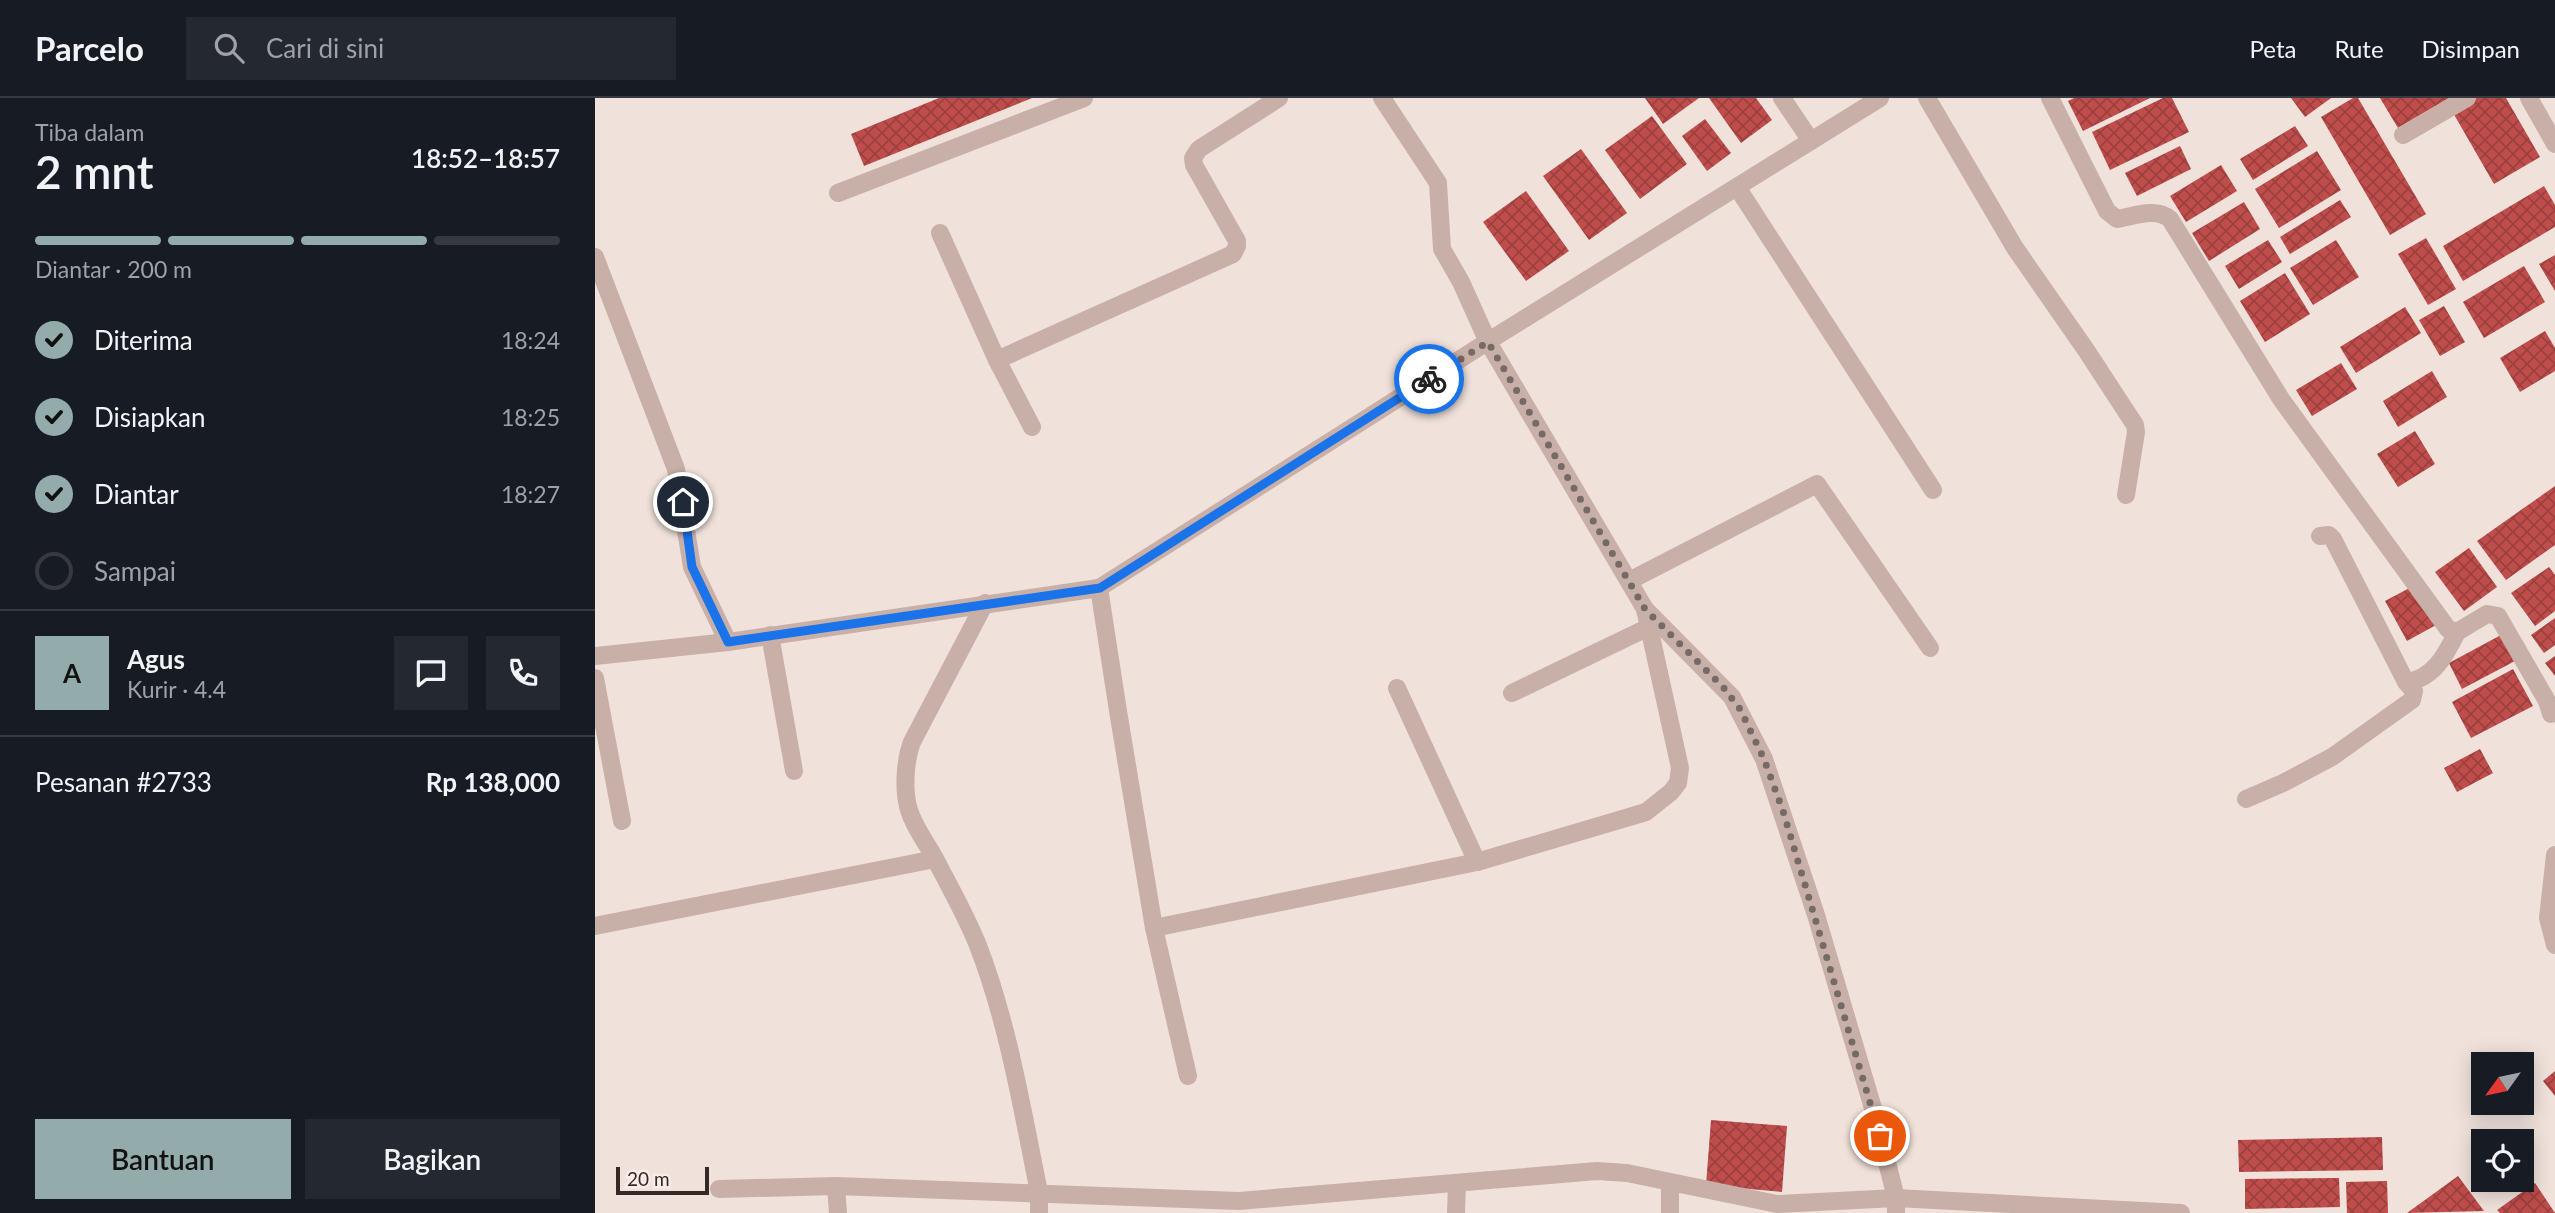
<!DOCTYPE html>
<html lang="id">
<head>
<meta charset="utf-8">
<style>
	:root { --surface:#171b24; --page:#242831; --text:#f1f3f6; --muted:#9ea1a6; --line:#363941; --accent:#93abaa }
	body { margin:0; font-family:Lato,sans-serif; background:var(--page); color:var(--text); height:100vh; display:flex; flex-direction:column; font-size:26px; white-space:nowrap }
	* { box-sizing:border-box; margin:0 }
	p { font-size:23px; color:var(--muted) }
	.icon { flex:none; width:38px; height:38px; fill:none; stroke:currentColor; stroke-width:2; stroke-linecap:round; stroke-linejoin:round }
	.map { position:relative; flex:1; overflow:hidden }
	.details { display:flex; flex-direction:column; background:var(--surface); width:595px }
	.details>* { flex:none }
	.needle { width:46px; rotate:237deg }
	.fabs { position:absolute; left:1876px; top:954px; display:grid; gap:14px }
	.fabs a { display:grid; place-items:center; width:63px; height:63px; border-radius:0px; background:var(--surface); box-shadow:0 4px 18px #0003; font-size:35px }
	.scale { position:absolute; left:21px; bottom:18px; width:93px; box-sizing:border-box; padding-left:7px; border:4px solid #352928; border-top:0; font-size:19px; line-height:24px; white-space:nowrap; color:#352928; -webkit-text-stroke:5px #f8ede7; paint-order:stroke }
	.pin { position:absolute; display:grid; place-items:center; width:60px; height:60px; color:#fff; margin:-30px; border:4px solid #fff; border-radius:50%; box-shadow:0 2px 7px #0007 }
	.courier { position:absolute; display:grid; place-items:center; width:70px; height:70px; margin:-35px; border:5px solid #1a73e8; border-radius:50%; background:#fff; color:#222; box-shadow:0 2px 9px #0007 }
	.headline em { font-style:normal; font-weight:600 }
	.headline div { display:flex; flex-direction:column-reverse }
	.headline { display:flex; align-items:center; justify-content:space-between; height:119px; padding:0 35px }
	h1 { font-size:46px; font-weight:600; line-height:52px }
	.bar { display:grid; grid-template-columns:repeat(4,1fr); gap:10px 7px; align-content:center; height:84px; padding:0 35px }
	.bar i { height:9px; border-radius:5px; background:var(--line) }
	.bar .current { background:var(--accent) }
	.bar p { grid-column:span 4 }
	.line { display:flex; align-items:center; gap:18px; padding:0 35px; border-top:2px solid var(--line) }
	.line div { flex:1 }
	.round { display:grid; place-items:center; flex:none; width:74px; height:74px; border-radius:0px; background:var(--page) }
	ol { padding:0 35px; list-style:none }
	li { display:flex; align-items:center; gap:21px; height:77px }
	li p { margin-inline-start:auto }
	li .icon { padding:7px; border-radius:50%; background:var(--accent); color:#111; stroke-width:4 }
	li:last-child { color:var(--muted) }
	li i { width:38px; height:38px; border:4px solid var(--line); border-radius:50% }
	.action { display:flex; gap:14px; margin-top:auto; padding:14px 35px }
	.action a { flex:1; height:80px; border-radius:0px; background:var(--accent); color:#111; font-size:28px; font-weight:600; line-height:80px; text-align:center }
	.action a+a { background:var(--page); color:var(--text) }
	header { display:flex; align-items:center; gap:42px; box-sizing:border-box; height:98px; padding:0 35px; background:var(--surface); border-bottom:2px solid var(--line) }
	header strong { font-size:33px }
	nav { display:flex; gap:38px; margin-inline-start:auto; font-size:24px }
	.search { width:490px; height:63px; background:var(--page); display:flex; align-items:center; gap:18px; box-sizing:border-box; padding:0 24px; border-radius:0px; color:var(--muted); font-size:26px }
	main { display:flex; flex:1; min-height:0 }
	.map>svg:first-child { display:block }
	.building { fill:url(#building-cross-hatch) }
	.lines { fill:none; stroke-linecap:round; stroke-linejoin:round }
	.street { stroke:#c8b0a8; stroke-width:18 }
	.done { stroke:#766a67; stroke-width:7; stroke-dasharray:0 12.6 }
	.route { stroke:#1a73e8; stroke-width:9 }
</style>
</head>
<body>
<header>
<strong>Parcelo</strong>
<div class="search"><svg class="icon" aria-label="search" viewBox="0 0 24 24"><circle cx="10" cy="10" r="6"/><path d="M15 15l6 6"/></svg>Cari di sini</div>
<nav><a>Peta</a><a>Rute</a><a>Disimpan</a></nav>
</header>
<main>
<section class="details">
<div class="headline"><div><h1>2 mnt</h1><p>Tiba dalam</p></div><em>18:52–18:57</em></div>
<div class="bar"><i class="current"></i><i class="current"></i><i class="current"></i><i></i><p>Diantar · 200 m</p></div>
<ol>
<li><svg class="icon" aria-label="check" viewBox="0 0 24 24"><path d="M5 12l5 5 9-10"/></svg>Diterima<p>18:24</p></li>
<li><svg class="icon" aria-label="check" viewBox="0 0 24 24"><path d="M5 12l5 5 9-10"/></svg>Disiapkan<p>18:25</p></li>
<li><svg class="icon" aria-label="check" viewBox="0 0 24 24"><path d="M5 12l5 5 9-10"/></svg>Diantar<p>18:27</p></li>
<li><i></i>Sampai</li>
</ol>
<div class="line" style="height:126px"><b class="round" style="background:var(--accent);color:#111">A</b><div><b>Agus</b><p>Kurir · 4.4</p></div><a class="round"><svg class="icon" aria-label="chat" viewBox="0 0 24 24"><path d="M4 5h16v11H9l-5 4z"/></svg></a><a class="round"><svg class="icon" aria-label="phone" viewBox="0 0 24 24"><path d="M5 4h4l2 5-3 2q2 4 5 5l2-3 5 2v4C11 20 4 13 5 4z"/></svg></a></div>
<div class="line" style="height:91px"><div>Pesanan #2733</div><b>Rp 138,000</b></div>
<div class="action"><a>Bantuan</a><a>Bagikan</a></div>
</section>
<div class="map">
<svg width="1960" height="1115" viewBox="0 0 1960 1115">
	<defs>
		<pattern id="building-cross-hatch" width="8" height="8" patternUnits="userSpaceOnUse" patternTransform="scale(1.75)"><rect width="8" height="8" fill="#bf4d4b"/><path d="M0 0l8 8M0 8l8-8" fill="none" stroke="#9c403e"/></pattern>
	</defs>
	<rect width="100%" height="100%" fill="#f0e2db"/>
	<!-- building -->
	<g class="building">
		<path d="M344,0h93l-168,68 -13,-32z"/>
		<path d="M1050,0h54l-36,26z"/>
		<path d="M1114,0h47l16,22 -31,23z"/>
		<path d="M1479,0h76l-67,33 -15,-30z"/>
		<path d="M1568,0h9l17,34 -79,38 -18,-38z"/>
		<path d="M1696,0h40l-26,19z"/>
		<path d="M1758,0h5l68,116 -36,21 -69,-118z"/>
		<path d="M1785,0h69l-51,30z"/>
		<path d="M1880,0h31l34,59 -46,27 -42,-73z"/>
		<path d="M1057,18l35,48 -47,35 -35,-49z"/>
		<path d="M1110,21l26,34 -24,18 -25,-35z"/>
		<path d="M1700,28l13,20 -55,34 -13,-21z"/>
		<path d="M1585,48l11,23 -54,27 -12,-23z"/>
		<path d="M986,51l46,64 -38,27 -46,-64z"/>
		<path d="M1722,53l24,39 -62,38 -24,-39z"/>
		<path d="M1626,67l16,26 -51,31 -16,-26z"/>
		<path d="M1949,88l11,19v22l-92,54 -20,-35z"/>
		<path d="M931,93l43,60 -43,30 -43,-59z"/>
		<path d="M1745,102l11,17 -61,37 -10,-17z"/>
		<path d="M1649,104l16,27 -51,32 -17,-28z"/>
		<path d="M1831,140l30,51 -28,16 -30,-51z"/>
		<path d="M1673,142l14,22 -43,27 -14,-23z"/>
		<path d="M1741,142l23,37 -46,28 -23,-37z"/>
		<path d="M1960,157v36l-16,-27z"/>
		<path d="M1929,168l21,36 -61,36 -21,-36z"/>
		<path d="M1690,175l25,41 -45,28 -25,-41z"/>
		<path d="M1849,208l21,36 -25,14 -21,-36z"/>
		<path d="M1810,209l16,26 -65,40 -16,-26z"/>
		<path d="M1950,233l10,17v23l-35,21 -20,-34z"/>
		<path d="M1746,265l16,26 -45,27 -16,-26z"/>
		<path d="M1837,273l15,26 -49,30 -15,-26z"/>
		<path d="M1820,333l20,33 -37,23 -21,-33z"/>
		<path d="M1960,388v59l-49,35 -29,-39z"/>
		<path d="M1874,450l28,39 -33,24 -29,-39z"/>
		<path d="M1954,469l6,8v36l-20,15 -24,-33z"/>
		<path d="M1820,487l21,40 -29,16 -22,-40z"/>
		<path d="M1960,520v27l-11,8 -13,-18z"/>
		<path d="M1906,537l14,26 -53,28 -13,-26z"/>
		<path d="M1960,558v20l-10,-13z"/>
		<path d="M1918,571l20,37 -62,32 -19,-36z"/>
		<path d="M1885,651l13,24 -36,19 -13,-24z"/>
		<path d="M1960,973v25l-12,-15z"/>
		<path d="M1116,1022l76,6 -5,66 -76,-7z"/>
		<path d="M1787,1039l1,33 -144,2 -1,-32z"/>
		<path d="M1863,1078l26,35 -77,2z"/>
		<path d="M1744,1080l1,29 -95,2v-30z"/>
		<path d="M1792,1083l1,32h-41l-1,-31z"/>
		<path d="M1940,1085l20,30h-55l-3,-3z"/>
	</g>
	<g class="lines">
		<!-- street -->
		<g class="street">
			<path d="M787,0l56,85 4,66 19,33 27,60 157,267 87,88 32,62 52,156 59,200 21,83v15"/>
			<path d="M1187,0l29,43"/>
			<path d="M1332,0l88,150 71,102 49,75 1,7 -10,63"/>
			<path d="M1455,0l57,113 10,8c17,-3 39,-12 53,0l111,180 167,230 9,3 30,-18 11,2 49,85 4,13"/>
			<path d="M1934,0l26,46"/>
			<path d="M1808,37l64,-37"/>
			<path d="M1142,89l196,303"/>
			<path d="M243,95l246,-95"/>
			<path d="M345,135l57,127 35,67"/>
			<path d="M0,159l81,212 16,98 36,75"/>
			<path d="M402,262l236,-106 4,-8v-5l-43,-76 -1,-7 6,-9 80,-51"/>
			<path d="M1034,483l188,-97 113,164"/>
			<path d="M504,490l19,123 36,217 34,148"/>
			<path d="M390,505l-73,139c-7,18 -9,49 -3,68 5,17 17,32 25,47 15,28 31,57 43,86 31,79 45,166 62,249v21"/>
			<path d="M175,537l24,136"/>
			<path d="M0,558l133,-14 371,-54 396,-251 385,-239"/>
			<path d="M0,580l27,143"/>
			<path d="M1811,584c28,-3 40,-28 51,-50"/>
			<path d="M802,590l80,174"/>
			<path d="M917,595l137,-66"/>
			<path d="M1651,701l37,-16 49,-26 80,-57 2,-9 -8,-9 -73,-143 -4,-4 -9,1"/>
			<path d="M1960,757l-7,63 7,27"/>
			<path d="M0,828l340,-67"/>
			<path d="M559,830l323,-66 169,-50 25,-20 7,-9 2,-15 -35,-159"/>
			<path d="M1075,1085v30"/>
			<path d="M241,1088l2,27"/>
			<path d="M124,1091l117,-3 403,15 358,-30 30,2 150,31 119,-6 285,15"/>
			<path d="M861,1115l1,-29"/>
		</g>
	</g>
	<g class="lines">
		<!-- done -->
		<path class="done" d="M834,281l59,-37 157,267 78,78 17,22 24,50 19,52 97,325"/>
		<!-- route -->
		<path class="route" d="M88,404l9,65 36,75 372,-54 329,-209"/>
	</g>
</svg>
<div class="fabs">
<a><svg class="needle" viewBox="-14 -14 28 28"><path d="M0-13l5 13h-10z" fill="#e53935"/><path d="M0 13l5-13h-10z" fill="#9ea1a6"/></svg></a>
<a><svg class="icon" aria-label="locate" viewBox="0 0 24 24"><circle cx="12" cy="12" r="6"/><path d="M12 2v4M12 18v4M2 12h4M18 12h4"/></svg></a>
</div>
<div class="scale">20 m</div>
<div class="pin" style="left:1285px;top:1038px;background:#ea580c"><svg class="icon" aria-label="bag" viewBox="0 0 24 24"><path d="M5 8h14l-1 12H6zM9 8a3 3 0 0 1 6 0"/></svg></div>
<div class="pin" style="left:88px;top:404px;background:#1f2937"><svg class="icon" aria-label="home" viewBox="0 0 24 24"><path d="M3 11l9-7 9 7M6 9v11h12V9"/></svg></div>
<div class="courier" style="left:834px;top:281px"><svg class="icon" aria-label="bike" viewBox="0 0 24 24"><circle cx="6" cy="16" r="4"/><circle cx="18" cy="16" r="4"/><path d="M6 16l4-8h5l3 8M10 8l3 8H6M13 5h3"/></svg></div>
</div>
</main>
</body>
</html>
